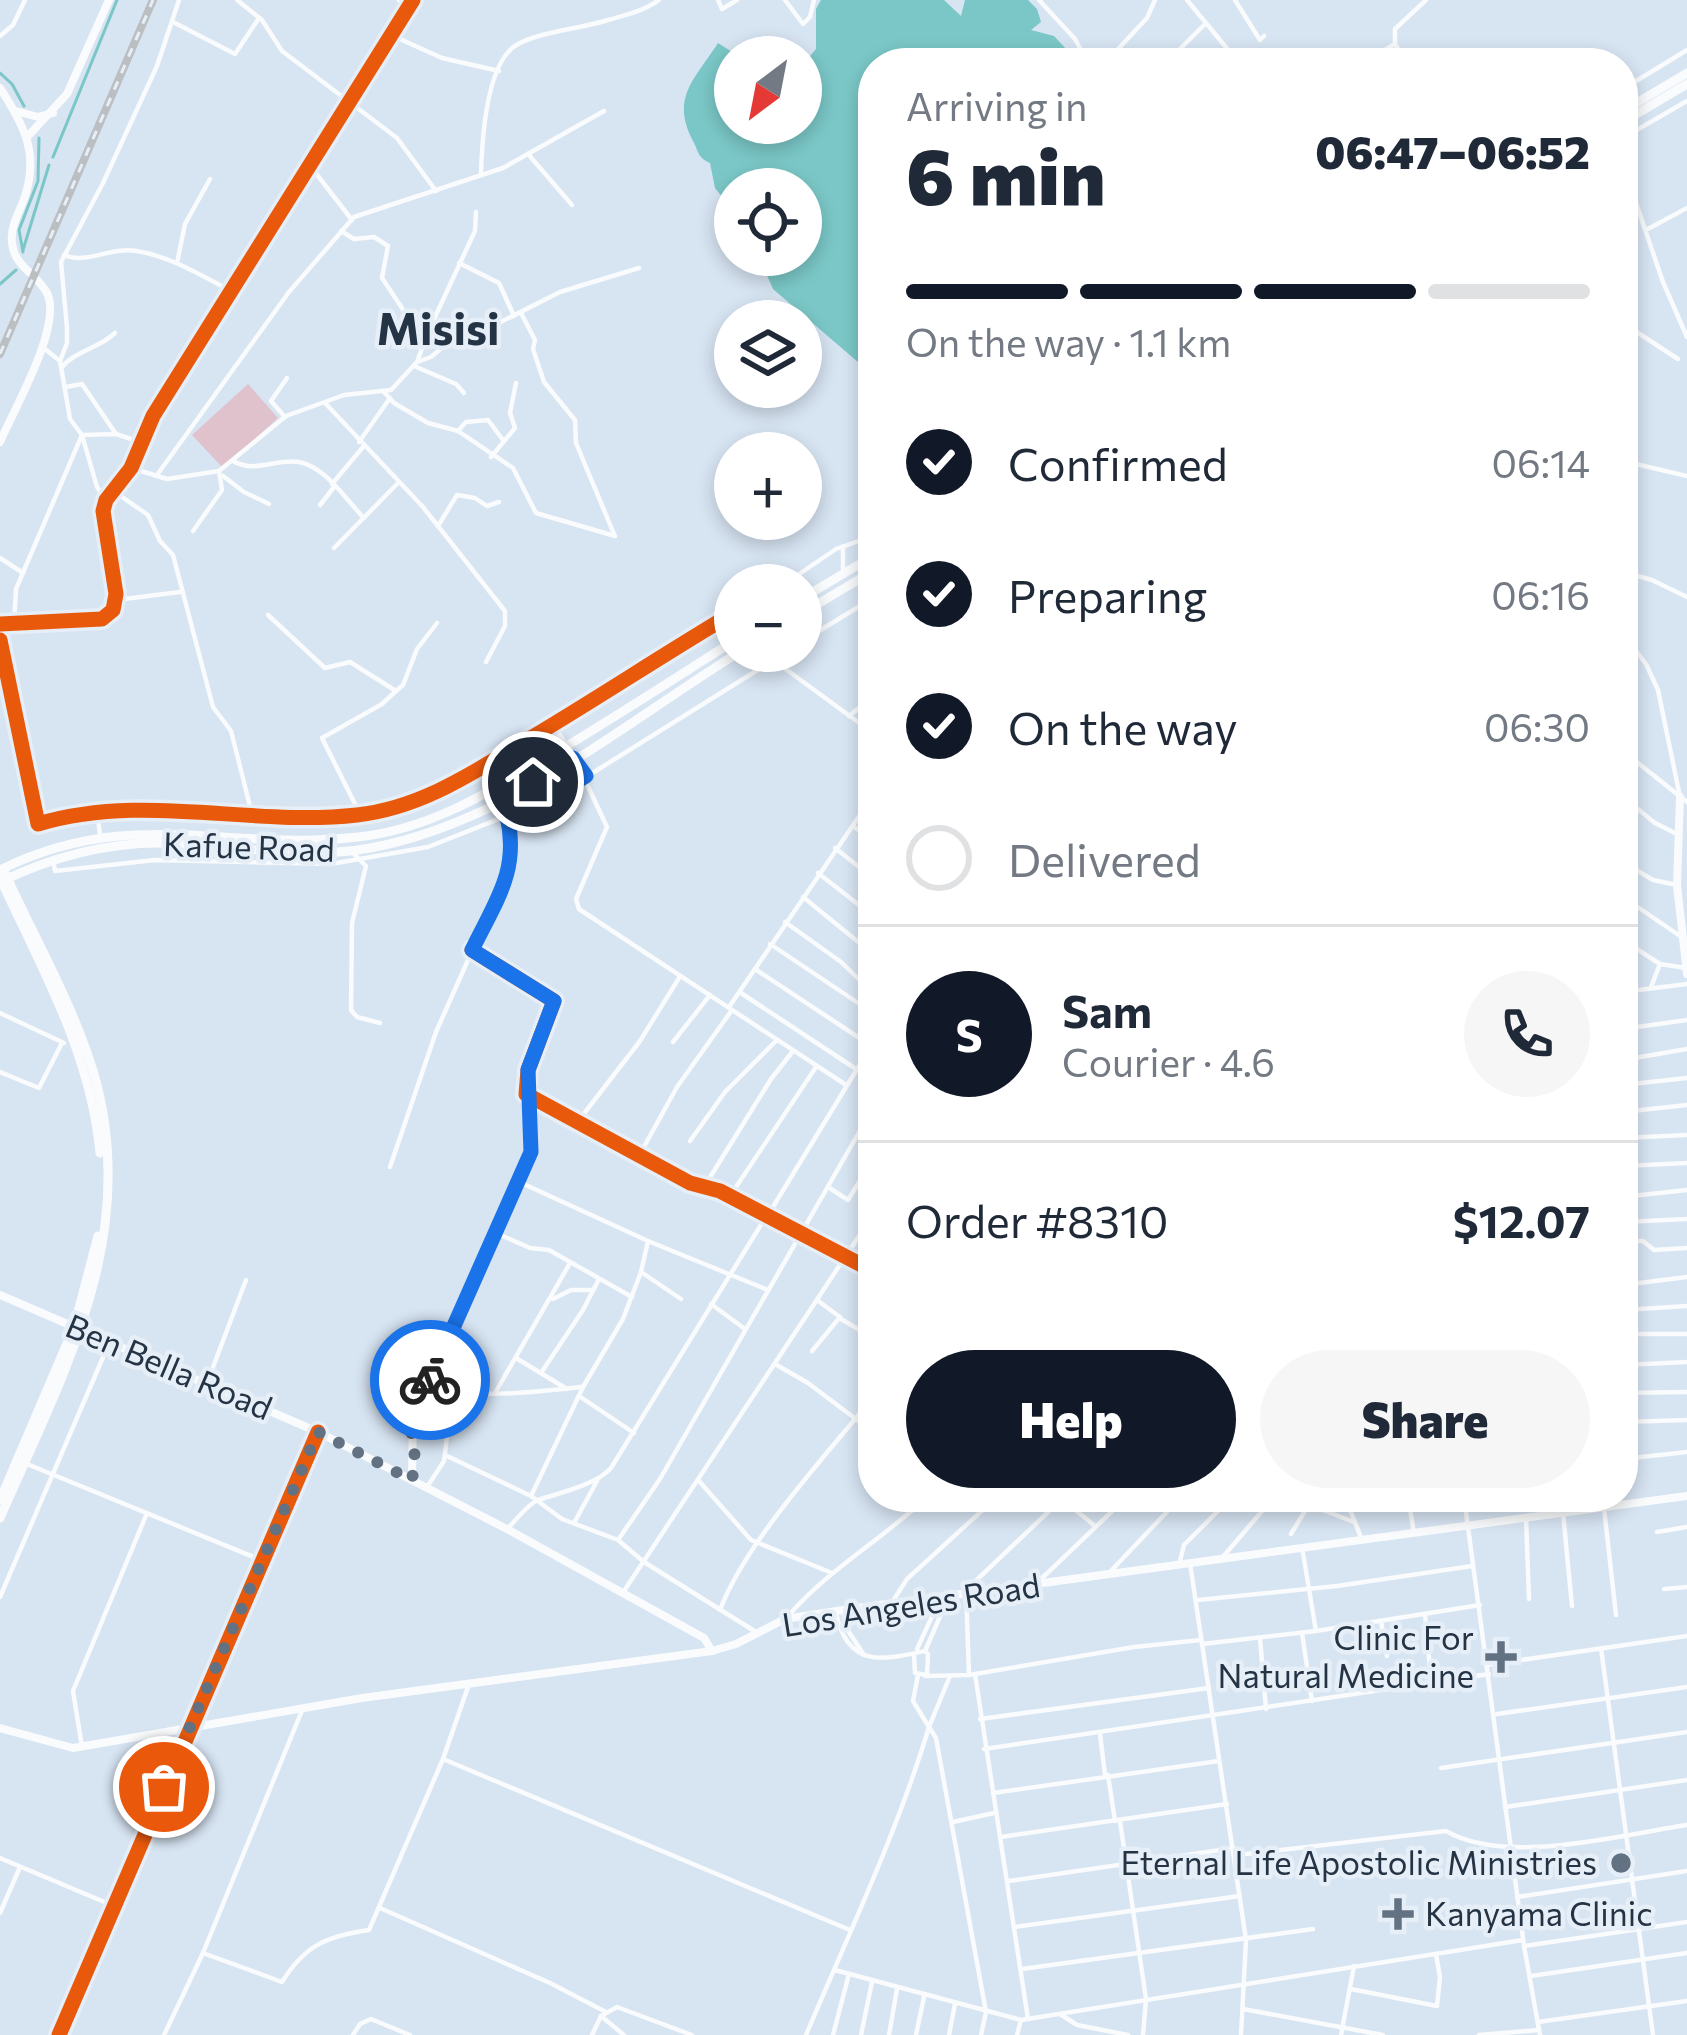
<!DOCTYPE html>
<html lang="en">
<head>
<meta charset="utf-8">
<style>
	:root { --surface:#fff; --page:#f6f6f7; --text:#1f2937; --muted:#747a83; --line:#e0e1e3; --accent:#111827 }
	body { margin:0; font-family:Commissioner,sans-serif; background:var(--page); color:var(--text); height:100vh; display:flex; flex-direction:column; font-size:45px; white-space:nowrap }
	* { box-sizing:border-box; margin:0 }
	p { font-size:39px; color:var(--muted) }
	.icon { flex:none; width:66px; height:66px; fill:none; stroke:currentColor; stroke-width:2; stroke-linecap:round; stroke-linejoin:round }
	.map { position:relative; flex:1; overflow:hidden }
	.drawer { position:absolute; left:858px; top:48px; width:780px; height:1464px; display:flex; flex-direction:column; background:var(--surface); border-radius:48px; box-shadow:0 6px 18px #0003 }
	.drawer>* { flex:none }
	.needle { width:78px; rotate:212deg }
	.buttons { position:absolute; left:714px; top:36px; display:grid; gap:24px }
	.buttons a { display:grid; place-items:center; width:108px; height:108px; border-radius:50%; background:var(--surface); box-shadow:0 6px 18px #0003; font-size:60px }
	.pin { position:absolute; display:grid; place-items:center; width:102px; height:102px; color:#fff; margin:-51px; border:6px solid #fff; border-radius:50%; box-shadow:0 3px 12px #0007 }
	.courier { position:absolute; display:grid; place-items:center; width:120px; height:120px; margin:-60px; border:9px solid #1a73e8; border-radius:50%; background:#fff; color:#222; box-shadow:0 3px 15px #0007 }
	.headline em { font-style:normal; font-weight:800 }
	.headline div { display:flex; flex-direction:column-reverse }
	.headline { display:flex; align-items:center; justify-content:space-between; height:204px; padding:0 48px }
	h1 { font-size:78px; font-weight:800; line-height:90px }
	.bar { display:grid; grid-template-columns:repeat(4,1fr); gap:18px 12px; align-content:center; height:144px; padding:0 48px }
	.bar i { height:15px; border-radius:9px; background:var(--line) }
	.bar .selected { background:var(--accent) }
	.bar p { grid-column:span 4 }
	.line { display:flex; align-items:center; gap:30px; padding:0 48px; border-top:3px solid var(--line) }
	.line div { flex:1 }
	.round { display:grid; place-items:center; flex:none; width:126px; height:126px; border-radius:63px; background:var(--page) }
	ol { padding:0 48px; list-style:none }
	li { display:flex; align-items:center; gap:36px; height:132px }
	li p { margin-inline-start:auto }
	li .icon { padding:12px; border-radius:50%; background:var(--accent); color:#fff; stroke-width:4 }
	li:last-child { color:var(--muted) }
	li i { width:66px; height:66px; border:6px solid var(--line); border-radius:50% }
	.cta { display:flex; gap:24px; margin-top:auto; padding:24px 48px }
	.cta a { flex:1; height:138px; border-radius:72px; background:var(--accent); color:#fff; font-size:48px; font-weight:800; line-height:138px; text-align:center }
	.cta a+a { background:var(--page); color:var(--text) }
	.map>svg:first-child { display:block }
	.green { fill:#e0c2cd }
	.water { fill:#7bc7c7 }
	.lines { fill:none; stroke-linecap:round; stroke-linejoin:round }
	.stream { stroke:#7bc7c7; stroke-width:3 }
	.street { stroke:#f9fbfd; stroke-width:4.5 }
	.secondary { stroke:#f9fbfd; stroke-width:8 }
	.primary { stroke:#f9fbfd; stroke-width:9 }
	.rail-casing { stroke:#bbbfc2; stroke-width:8 }
	.rail { stroke:#e6eef7; stroke-width:3; stroke-dasharray:9; stroke-linecap:butt }
	.cycleway-casing { stroke:#e6eef7; stroke-width:22 }
	.cycleway { stroke:#e8590c; stroke-width:15 }
	.done { stroke:#637282; stroke-width:12; stroke-dasharray:0 21.6 }
	.route { stroke:#1a73e8; stroke-width:15 }
	.poi-dot { fill:#637282; stroke:#e6eef7; stroke-width:4.5 }
	.labels { text-anchor:middle; stroke-width:9; stroke-linejoin:round; paint-order:stroke }
	.street-label { font-size:33px; fill:#243445; stroke:#e6eef7 }
	.poi-label { font-size:33px; fill:#243445; stroke:#e6eef7; text-anchor:end }
	.district-label { font-size:45px; font-weight:bold; fill:#243445; stroke:#e6eef7 }
</style>
</head>
<body>
<div class="map">
<svg width="1687" height="2035" viewBox="0 0 1687 2035">
	<rect width="100%" height="100%" fill="#d7e4f2"/>
	<!-- green -->
	<path class="green" d="M248,384l30,34 -55,50 -31,-33z"/>
	<!-- water -->
	<path class="water" d="M821,0h123l17,16 4,-16h63l9,9 4,13 -10,8 23,6 13,14 -5,8 3,5h-192v312l-100,-86 -15,-34h43v-66h-66v24l-20,-25 -5,-25c-13,-6 -11,-11 -17,-22 -23,-43 2,-62 25,-98l22,14h-5v66h66v-56l15,-18v-40z"/>
	<g class="lines">
		<!-- stream -->
		<g class="stream">
			<path d="M0,73l12,11 12,22"/>
			<path d="M53,157l64,-157"/>
			<path d="M23,250l26,-85"/>
			<path d="M23,252l-4,-22 19,-49 1,-43"/>
			<path d="M0,284l16,-14"/>
		</g>
		<!-- street -->
		<g class="street">
			<path d="M237,0l25,20 20,31 115,87 39,53"/>
			<path d="M399,0l7,10"/>
			<path d="M718,0l4,9 15,-9"/>
			<path d="M785,0l18,24 7,-7 4,-17"/>
			<path d="M1039,0l36,39 13,24"/>
			<path d="M1187,0l52,63"/>
			<path d="M1235,0l25,40 4,-4"/>
			<path d="M173,22l62,32 24,-36"/>
			<path d="M391,35l51,23 57,13"/>
			<path d="M0,36l13,-11 12,-25"/>
			<path d="M1105,63l42,-45 8,-18"/>
			<path d="M1166,63l40,-40"/>
			<path d="M1363,63l32,-19"/>
			<path d="M1407,63l-12,-19v-15l31,-29"/>
			<path d="M1623,89l64,-39"/>
			<path d="M1623,138l64,-37"/>
			<path d="M528,154l44,51"/>
			<path d="M1623,165l40,117 24,55"/>
			<path d="M311,167l41,53"/>
			<path d="M481,174c1,-33 5,-113 37,-130 25,-13 62,-15 90,-24 18,-5 36,-9 51,-20"/>
			<path d="M1646,230l41,-22"/>
			<path d="M341,231l13,8 20,-2 14,9 -6,32 22,33 24,21 -11,30"/>
			<path d="M64,255c22,10 48,-9 73,-4 35,6 65,25 96,41"/>
			<path d="M177,263l8,-39 25,-45"/>
			<path d="M459,263l40,20 15,33"/>
			<path d="M521,313l14,27 -2,9 11,33 31,38 1,23 38,91"/>
			<path d="M1623,323l55,36"/>
			<path d="M428,332l47,-101 1,-19"/>
			<path d="M60,361l7,-18v-15l-6,-66 42,-79 54,-117 22,-66"/>
			<path d="M414,366l42,18 8,9"/>
			<path d="M62,367c13,-16 36,-18 53,-34"/>
			<path d="M66,387l16,-3 34,50"/>
			<path d="M383,391l11,12 34,20 30,8 55,37 23,45 79,23"/>
			<path d="M326,404l97,103 82,104v15l-19,36"/>
			<path d="M285,417l-14,-16 16,-23"/>
			<path d="M458,431l8,-9 22,-2 15,20"/>
			<path d="M359,442l31,-44"/>
			<path d="M491,457l24,-29 -5,-15 6,-30"/>
			<path d="M233,461c21,13 44,-3 66,1 27,5 47,38 65,56"/>
			<path d="M1623,461l64,15"/>
			<path d="M131,468l36,11 52,-8 67,-55 58,-21 47,-5 26,-28 14,-5 20,-17 20,-9 16,-2 73,-37 79,-24"/>
			<path d="M157,475l132,-183 65,-75 149,-49 101,-57"/>
			<path d="M223,476l21,16 25,12"/>
			<path d="M332,484l31,-37"/>
			<path d="M112,490l36,25 12,26 13,14 40,152 18,24 20,79"/>
			<path d="M106,500l-9,-13 -15,-52 34,-1 24,8"/>
			<path d="M320,505l14,-18"/>
			<path d="M438,526l19,-31 18,3 12,8 12,-4"/>
			<path d="M193,531l29,-41 -3,-19"/>
			<path d="M334,548l63,-64"/>
			<path d="M0,558l23,15"/>
			<path d="M843,570v-24"/>
			<path d="M1623,572l29,8 35,17"/>
			<path d="M783,585l53,-36 37,-13"/>
			<path d="M116,600l64,-8"/>
			<path d="M268,615l57,53 25,-6 46,29 7,-6 14,-36 20,-26"/>
			<path d="M14,623l2,-34 66,-154 -12,-16 -10,-58 -15,-12"/>
			<path d="M1623,634l23,30 12,26 22,107"/>
			<path d="M801,642l72,-44"/>
			<path d="M776,662l97,71"/>
			<path d="M849,716l24,-19"/>
			<path d="M552,726l183,-114"/>
			<path d="M1623,751l64,51"/>
			<path d="M577,763l30,64 -31,72 3,10 267,176"/>
			<path d="M1623,797l32,26 22,11"/>
			<path d="M97,811l3,24"/>
			<path d="M360,814l-38,-76 60,-34 14,-13"/>
			<path d="M853,826l20,15"/>
			<path d="M835,848l38,30"/>
			<path d="M352,852l14,14 -14,57 -1,87 6,7 23,6"/>
			<path d="M53,860l2,11 100,-11 176,4 97,-17 126,-50 234,-146"/>
			<path d="M1623,862l30,18 24,5"/>
			<path d="M818,873l55,43"/>
			<path d="M803,897l70,57"/>
			<path d="M1623,897l60,41"/>
			<path d="M785,922l56,40 32,31"/>
			<path d="M1623,940l37,24 26,4"/>
			<path d="M770,944l103,69"/>
			<path d="M472,950l82,51 -26,69 -2,24 164,89 30,8 153,80"/>
			<path d="M755,969l118,78"/>
			<path d="M1651,987l9,-23"/>
			<path d="M1623,992l64,-8"/>
			<path d="M741,993l115,76"/>
			<path d="M729,1007l144,-211"/>
			<path d="M0,1013l64,30"/>
			<path d="M1623,1029l64,-9"/>
			<path d="M673,1042l37,-47"/>
			<path d="M1623,1060l64,-11"/>
			<path d="M0,1072l39,16 23,-45"/>
			<path d="M1623,1085l64,-7"/>
			<path d="M1623,1112l64,-7"/>
			<path d="M579,1120l61,-79 39,-63"/>
			<path d="M1623,1138l64,-3"/>
			<path d="M690,1141l35,-49 52,-52"/>
			<path d="M640,1154l37,-67 55,-77"/>
			<path d="M1623,1166l64,-3"/>
			<path d="M390,1167l46,-135 76,-171 -4,-42"/>
			<path d="M515,1180l133,61 120,49"/>
			<path d="M704,1187l67,-108 22,-28"/>
			<path d="M828,1187l20,13 25,-40"/>
			<path d="M730,1196l86,-129"/>
			<path d="M1623,1197l64,-7"/>
			<path d="M768,1215l105,-172"/>
			<path d="M1623,1222l64,-3"/>
			<path d="M494,1232l36,16 19,2 83,47"/>
			<path d="M1623,1241h20l11,9 33,-2"/>
			<path d="M641,1272l40,27"/>
			<path d="M1623,1285l64,-8"/>
			<path d="M553,1299l18,-9h22"/>
			<path d="M711,1304l34,25"/>
			<path d="M1623,1310l64,-4"/>
			<path d="M841,1319l22,13h10"/>
			<path d="M1623,1334h64"/>
			<path d="M812,1351l28,-34 -23,-17"/>
			<path d="M516,1358l51,31"/>
			<path d="M775,1364l33,19 65,49"/>
			<path d="M1623,1365l64,-3"/>
			<path d="M541,1373l42,-63 16,-31"/>
			<path d="M207,1383l39,-103"/>
			<path d="M428,1386c51,14 102,6 154,1"/>
			<path d="M495,1393l75,-130"/>
			<path d="M1623,1393l64,-1"/>
			<path d="M579,1396l55,37"/>
			<path d="M1623,1422l64,-2"/>
			<path d="M445,1455l86,41 31,23 56,21 26,22 112,70"/>
			<path d="M1623,1459l64,-7"/>
			<path d="M27,1464l234,96"/>
			<path d="M699,1481l52,59 81,33"/>
			<path d="M427,1487l17,-26 3,-25 26,-38"/>
			<path d="M531,1496l52,-109 40,-68 18,-47 7,-31"/>
			<path d="M1289,1497l65,25"/>
			<path d="M1345,1497l17,43"/>
			<path d="M1408,1497l6,36"/>
			<path d="M1464,1497l60,449 16,89"/>
			<path d="M1549,1497l4,18"/>
			<path d="M1062,1499l33,27"/>
			<path d="M1604,1508l12,107"/>
			<path d="M1563,1513l9,93"/>
			<path d="M1526,1518l3,81"/>
			<path d="M574,1523l23,-42"/>
			<path d="M509,1527c8,-8 19,-23 29,-27 21,-7 58,-15 73,-32l156,-253"/>
			<path d="M1657,1532l30,-5"/>
			<path d="M1291,1534l17,-28"/>
			<path d="M618,1540l42,-61 213,-371"/>
			<path d="M1302,1547l14,84"/>
			<path d="M1222,1558l52,-61"/>
			<path d="M1190,1563l56,377 -5,95"/>
			<path d="M1179,1565l5,-20 48,-48"/>
			<path d="M1108,1574l73,-77"/>
			<path d="M1039,1581l88,-84"/>
			<path d="M1664,1589l23,-2"/>
			<path d="M622,1594l251,-379"/>
			<path d="M0,1597l110,-256"/>
			<path d="M1198,1600l139,-14 135,-20"/>
			<path d="M891,1604l16,-25 90,-82"/>
			<path d="M720,1610c26,-69 106,-154 153,-213"/>
			<path d="M843,1612l6,20 15,23"/>
			<path d="M836,1613c12,56 47,47 89,38l3,3 -1,21 -12,-2 -1,-17"/>
			<path d="M1425,1614l6,66"/>
			<path d="M789,1615c40,-46 94,-76 138,-118"/>
			<path d="M1381,1621l6,35"/>
			<path d="M1302,1633l10,68"/>
			<path d="M1260,1638l6,71"/>
			<path d="M1202,1644l114,-13 164,-26"/>
			<path d="M1601,1648l52,387"/>
			<path d="M917,1649l23,-50"/>
			<path d="M925,1651l24,-55"/>
			<path d="M1487,1665l200,-29"/>
			<path d="M975,1674l53,345"/>
			<path d="M969,1675l-3,-85 98,-93"/>
			<path d="M925,1676l44,-1 165,-28 67,-7"/>
			<path d="M950,1676l-21,51 7,11 50,274 -5,23"/>
			<path d="M1497,1714l190,-27"/>
			<path d="M980,1719l229,-31"/>
			<path d="M1100,1734l5,41"/>
			<path d="M82,1747l-9,-56 74,-178"/>
			<path d="M984,1749l505,-75"/>
			<path d="M443,1759l407,171"/>
			<path d="M1441,1768l246,-36"/>
			<path d="M1108,1775l7,46"/>
			<path d="M993,1793l226,-32"/>
			<path d="M1505,1807l182,-27"/>
			<path d="M1120,1821l26,178 -3,36"/>
			<path d="M953,1822l41,-9"/>
			<path d="M1001,1837l226,-33"/>
			<path d="M1237,1855l209,-24c60,35 174,4 241,-6"/>
			<path d="M0,1858l114,48"/>
			<path d="M1009,1881l225,-33"/>
			<path d="M1517,1897l170,-26"/>
			<path d="M380,1908l170,75 56,29"/>
			<path d="M0,1913l20,-46"/>
			<path d="M1014,1927l226,-31"/>
			<path d="M1524,1946l163,-24"/>
			<path d="M203,1953l100,-245"/>
			<path d="M1022,1969l291,-40"/>
			<path d="M835,1970l186,50"/>
			<path d="M1531,1976l156,-23"/>
			<path d="M1351,1989l86,17 3,-29 -4,-23"/>
			<path d="M1243,2009l140,26"/>
			<path d="M1060,2014l17,11 51,10"/>
			<path d="M601,2016l23,19"/>
			<path d="M1538,2022l149,-21"/>
			<path d="M59,2035l259,-603"/>
			<path d="M164,2035l39,-82 79,29c23,-37 45,-46 87,-52l74,-171 26,-75"/>
			<path d="M353,2035l7,-11 11,-5 39,16"/>
			<path d="M592,2035l9,-19 16,-9 75,28"/>
			<path d="M806,2035c43,-102 91,-202 123,-308l-16,-26 5,-26"/>
			<path d="M833,2035l16,-61"/>
			<path d="M861,2035l11,-53"/>
			<path d="M889,2035l8,-46"/>
			<path d="M916,2035l8,-38"/>
			<path d="M949,2035l6,-31"/>
			<path d="M1017,2035l4,-15 502,-80"/>
			<path d="M1341,2035l13,-69"/>
			<path d="M1479,2035l60,-5"/>
		</g>
		<!-- secondary -->
		<g class="secondary">
			<path d="M0,88c24,37 40,66 24,111 -5,14 -14,28 -12,44 2,24 27,32 36,52 13,34 -34,114 -48,147"/>
			<path d="M16,111l22,6 15,-4"/>
			<path d="M28,136l39,-42 42,-94"/>
			<path d="M0,624l102,-5 11,-9 3,-16 -13,-83 3,-11 25,-32 22,-52 260,-416"/>
			<path d="M0,640l38,184c76,-23 153,-15 230,-10 30,1 62,5 92,1 72,-10 131,-53 192,-89l21,32"/>
			<path d="M1680,797l-3,88 10,89"/>
			<path d="M0,1295l318,137 189,97 197,109 8,13"/>
			<path d="M412,1480l1,-59 59,-142 59,-127 -5,-58"/>
			<path d="M0,1728l73,20 289,-50 350,-47 24,-7 49,-25 58,-9 844,-114"/>
		</g>
		<!-- primary -->
		<g class="primary">
			<path d="M1623,111l64,-38"/>
			<path d="M1623,122l64,-38"/>
			<path d="M801,599l72,-43"/>
			<path d="M801,614l72,-43"/>
			<path d="M0,870c131,-65 226,-18 358,-33 77,-8 143,-52 207,-90 58,-35 114,-71 170,-107"/>
			<path d="M0,878c41,89 91,175 100,275"/>
			<path d="M0,882c50,-24 104,-39 159,-39 70,1 142,18 211,5 137,-25 255,-125 371,-197"/>
			<path d="M0,1500l74,-173 24,-91"/>
			<path d="M0,1518c63,-144 141,-282 94,-444 -21,-70 -59,-135 -89,-201"/>
		</g>
		<!-- rail casing -->
		<g class="rail-casing">
			<path id="rail" d="M0,354l153,-354"/>
		</g>
		<!-- rail -->
		<use href="#rail" class="rail"/>
		<!-- cycleway casing -->
		<g class="cycleway-casing">
			<g id="cycleway">
				<path d="M0,624l102,-5 11,-9 3,-16 -13,-83 3,-11 25,-32 22,-52 260,-416"/>
				<path d="M0,640l38,184c107,-32 212,3 319,-9 63,-7 114,-41 167,-73 71,-42 140,-88 211,-130"/>
				<path d="M472,950l82,51 -26,69 -2,24 164,89 30,8 153,80"/>
				<path d="M59,2035l259,-603"/>
			</g>
		</g>
		<!-- cycleway -->
		<use href="#cycleway" class="cycleway"/>
	</g>
	<g class="lines">
		<!-- done -->
		<path class="done" d="M164,1787l154,-355 94,48 3,-22 -4,-28 19,-50"/>
		<!-- route -->
		<path class="route" d="M430,1380l101,-228 -3,-82 26,-69 -82,-51c23,-48 48,-79 35,-134l47,-20 32,-20 -13,-18 -40,24"/>
	</g>
	<!-- markers -->
	<g class="poi-dot">
		<path d="M1495 1639h12v12h12v12h-12v12h-12v-12h-12v-12h12z"/>
		<circle cx="1621" cy="1863" r="12"/>
		<path d="M1392 1896h12v12h12v12h-12v12h-12v-12h-12v-12h12z"/>
	</g>
	<g class="labels">
		<!-- street labels -->
		<g class="street-label">
			<text transform="translate(249 847) rotate(2)" y="12">Kafue Road</text>
			<text transform="translate(169 1367) rotate(23)" y="12">Ben Bella Road</text>
			<text transform="translate(911 1605) rotate(-9)" y="12">Los Angeles Road</text>
		</g>
		<!-- poi labels -->
		<g class="poi-label">
			<text x="1474" y="1650">Clinic For<tspan x="1474" dy="38">Natural Medicine</tspan></text>
			<text x="1597" y="1875">Eternal Life Apostolic Ministries</text>
			<text x="1425" y="1926" text-anchor="start">Kanyama Clinic</text>
		</g>
		<!-- district labels -->
		<g class="district-label">
			<text x="438" y="345">Misisi</text>
		</g>
	</g>
</svg>
<div class="buttons">
<a><svg class="needle" viewBox="-14 -14 28 28"><path d="M0-13l5 13h-10z" fill="#e53935"/><path d="M0 13l5-13h-10z" fill="#747a83"/></svg></a>
<a><svg class="icon" aria-label="locate" viewBox="0 0 24 24"><circle cx="12" cy="12" r="6"/><path d="M12 2v4M12 18v4M2 12h4M18 12h4"/></svg></a>
<a><svg class="icon" aria-label="layers" viewBox="0 0 24 24"><path d="M12 4l9 5-9 5-9-5zM3 14l9 5 9-5"/></svg></a>
<a>+</a>
<a>−</a>
</div>
<div class="pin" style="left:164px;top:1787px;background:#ea580c"><svg class="icon" aria-label="bag" viewBox="0 0 24 24"><path d="M5 8h14l-1 12H6zM9 8a3 3 0 0 1 6 0"/></svg></div>
<div class="pin" style="left:533px;top:782px;background:#1f2937"><svg class="icon" aria-label="home" viewBox="0 0 24 24"><path d="M3 11l9-7 9 7M6 9v11h12V9"/></svg></div>
<div class="courier" style="left:430px;top:1380px"><svg class="icon" aria-label="bike" viewBox="0 0 24 24"><circle cx="6" cy="16" r="4"/><circle cx="18" cy="16" r="4"/><path d="M6 16l4-8h5l3 8M10 8l3 8H6M13 5h3"/></svg></div>
<section class="drawer">
<div class="headline"><div><h1>6 min</h1><p>Arriving in</p></div><em>06:47–06:52</em></div>
<div class="bar"><i class="selected"></i><i class="selected"></i><i class="selected"></i><i></i><p>On the way · 1.1 km</p></div>
<ol>
<li><svg class="icon" aria-label="check" viewBox="0 0 24 24"><path d="M5 12l5 5 9-10"/></svg>Confirmed<p>06:14</p></li>
<li><svg class="icon" aria-label="check" viewBox="0 0 24 24"><path d="M5 12l5 5 9-10"/></svg>Preparing<p>06:16</p></li>
<li><svg class="icon" aria-label="check" viewBox="0 0 24 24"><path d="M5 12l5 5 9-10"/></svg>On the way<p>06:30</p></li>
<li><i></i>Delivered</li>
</ol>
<div class="line" style="height:216px"><b class="round" style="background:var(--accent);color:#fff">S</b><div><b>Sam</b><p>Courier · 4.6</p></div><a class="round"><svg class="icon" aria-label="phone" viewBox="0 0 24 24"><path d="M5 4h4l2 5-3 2q2 4 5 5l2-3 5 2v4C11 20 4 13 5 4z"/></svg></a></div>
<div class="line" style="height:156px"><div>Order #8310</div><b>$12.07</b></div>
<div class="cta"><a>Help</a><a>Share</a></div>
</section>
</div>
</body>
</html>
